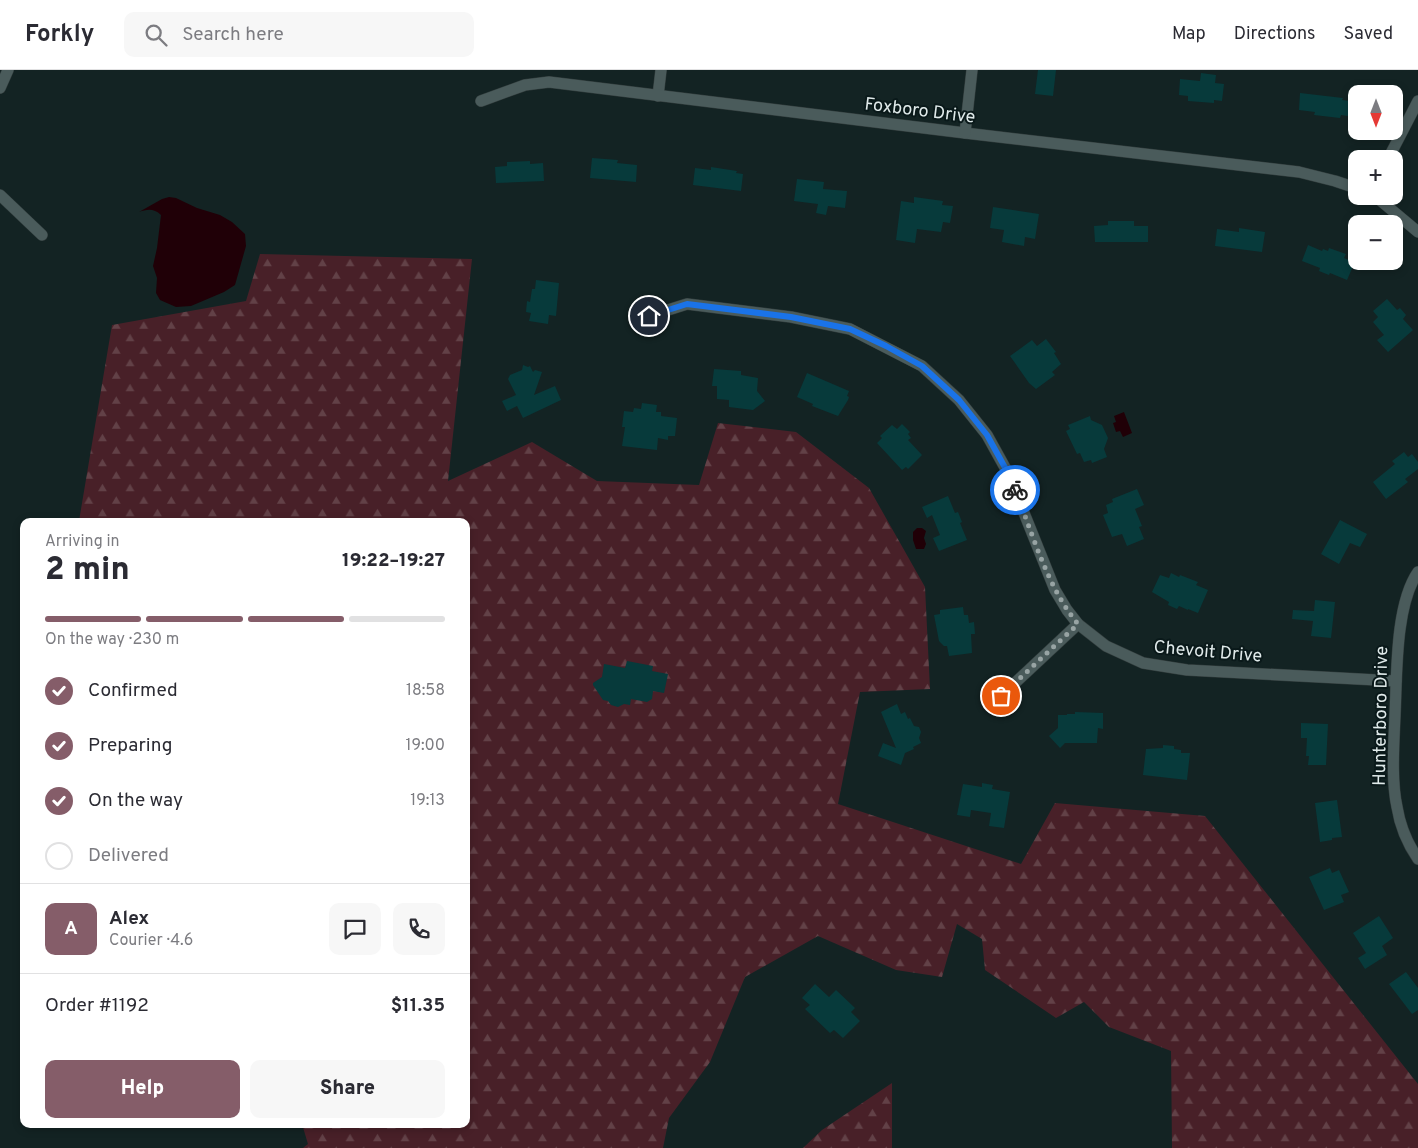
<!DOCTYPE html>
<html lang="en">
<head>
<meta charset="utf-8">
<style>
	:root { --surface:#fff; --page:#f7f7f7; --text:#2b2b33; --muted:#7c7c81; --line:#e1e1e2; --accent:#855d69 }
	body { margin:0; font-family:Overpass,sans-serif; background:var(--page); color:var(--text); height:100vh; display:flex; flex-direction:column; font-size:19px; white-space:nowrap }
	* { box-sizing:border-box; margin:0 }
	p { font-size:16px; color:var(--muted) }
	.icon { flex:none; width:28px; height:28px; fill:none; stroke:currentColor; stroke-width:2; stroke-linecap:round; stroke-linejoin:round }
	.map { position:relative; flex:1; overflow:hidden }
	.details { position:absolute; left:20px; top:448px; width:450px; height:610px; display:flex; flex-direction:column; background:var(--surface); border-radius:10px; box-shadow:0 2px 8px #0003 }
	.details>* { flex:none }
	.needle { width:32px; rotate:180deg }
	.buttons { position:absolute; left:1348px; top:15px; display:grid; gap:10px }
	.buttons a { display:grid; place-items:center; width:55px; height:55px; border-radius:10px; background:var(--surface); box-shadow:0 2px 8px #0003; font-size:25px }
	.pin { position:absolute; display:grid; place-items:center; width:42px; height:42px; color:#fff; margin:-21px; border:2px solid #fff; border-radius:50%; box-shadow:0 1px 5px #0007 }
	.courier { position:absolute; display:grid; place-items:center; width:50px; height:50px; margin:-25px; border:4px solid #1a73e8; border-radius:50%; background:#fff; color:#222; box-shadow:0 1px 6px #0007 }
	.headline em { font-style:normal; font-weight:800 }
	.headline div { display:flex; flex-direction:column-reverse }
	.headline { display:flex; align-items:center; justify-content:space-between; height:85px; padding:0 25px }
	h1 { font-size:32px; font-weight:800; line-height:38px }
	.bar { display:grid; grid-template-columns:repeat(4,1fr); gap:8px 5px; align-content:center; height:60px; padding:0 25px }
	.bar i { height:6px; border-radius:4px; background:var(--line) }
	.bar .selected { background:var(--accent) }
	.bar p { grid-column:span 4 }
	.line { display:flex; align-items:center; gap:12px; padding:0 25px; border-top:1px solid var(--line) }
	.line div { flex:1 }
	.round { display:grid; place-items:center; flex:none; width:52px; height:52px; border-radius:10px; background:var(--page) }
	ol { padding:0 25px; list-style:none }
	li { display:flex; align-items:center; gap:15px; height:55px }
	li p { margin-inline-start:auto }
	li .icon { padding:5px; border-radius:50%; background:var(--accent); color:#fff; stroke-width:4 }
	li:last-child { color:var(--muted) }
	li i { width:28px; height:28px; border:2px solid var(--line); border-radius:50% }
	.button { display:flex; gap:10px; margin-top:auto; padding:10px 25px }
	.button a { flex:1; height:58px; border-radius:10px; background:var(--accent); color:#fff; font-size:20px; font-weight:800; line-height:58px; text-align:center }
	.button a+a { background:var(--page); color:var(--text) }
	header { display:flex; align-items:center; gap:30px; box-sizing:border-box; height:70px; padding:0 25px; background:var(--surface); border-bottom:1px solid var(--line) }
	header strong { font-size:24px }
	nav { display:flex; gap:28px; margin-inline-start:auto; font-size:18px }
	.search { width:350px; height:45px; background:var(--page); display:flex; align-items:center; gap:12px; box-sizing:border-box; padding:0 18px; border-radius:10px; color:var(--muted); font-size:19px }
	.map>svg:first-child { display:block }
	.forest { fill:url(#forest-firs) }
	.water { fill:#200007 }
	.building { fill:#073a3b }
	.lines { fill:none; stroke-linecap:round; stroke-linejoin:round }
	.minor-casing { stroke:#323d3d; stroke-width:12 }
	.minor { stroke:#4a5b5b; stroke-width:11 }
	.done { stroke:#98a4a4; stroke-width:5; stroke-dasharray:0 9 }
	.route { stroke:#1a73e8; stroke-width:6 }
	.labels { text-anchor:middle; stroke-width:4; stroke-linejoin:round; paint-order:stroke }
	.street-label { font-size:18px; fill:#e0eaea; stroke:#0a191a }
</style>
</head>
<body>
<header>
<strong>Forkly</strong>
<div class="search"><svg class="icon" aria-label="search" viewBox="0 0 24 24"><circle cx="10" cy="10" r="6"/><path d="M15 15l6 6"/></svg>Search here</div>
<nav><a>Map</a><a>Directions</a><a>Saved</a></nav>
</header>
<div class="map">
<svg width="1418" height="1078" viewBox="0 0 1418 1078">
	<defs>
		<pattern id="forest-firs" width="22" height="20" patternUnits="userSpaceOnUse" patternTransform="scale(1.25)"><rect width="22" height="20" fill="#482028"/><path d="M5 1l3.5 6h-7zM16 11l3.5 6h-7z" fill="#624147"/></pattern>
	</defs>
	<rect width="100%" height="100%" fill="#132323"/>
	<!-- forest -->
	<g class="forest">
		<path d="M260,184l212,5 -24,222 84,-39 65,39 102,4 19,-62 78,9 73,56 56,99 5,102 -70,3 -22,112 183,60 34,-61 150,13 213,268v64h-246l-1,-97 -62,-24 -25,-25 -28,16 -71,-48 -3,-31 -25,-15 -15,53 -46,-7 -78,-34 -73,41 -35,85 -41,56 -6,30h-360l5,-4 -6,-20h164v-603h-387l33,-196 134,-24z"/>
		<path d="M892,1013v65h-89l19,-18z"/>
	</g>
	<!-- water -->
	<g class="water">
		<path d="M169,127l7,1 21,10 23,7 12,7 13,12 1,12 -11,39 -11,7 -33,14 -15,1 -16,-7 -4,-7 1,-15 -4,-12 4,-18 4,-33c-7,-7 -14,-6 -22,-3l23,-13z"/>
		<path d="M1124,342l8,21 -9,4 -3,-6 -4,1 -3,-9 3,-1 -2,-6z"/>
		<path d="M917,458h5l4,3 -2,7 2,6 -2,5h-8l-3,-9v-8z"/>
	</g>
	<!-- building -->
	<g class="building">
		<path d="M1038,0h18l-3,26 -18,-2z"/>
		<path d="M1201,3l15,2 -1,8 9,1 -2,17 -8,-1v3l-26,-2v-5l-9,-1 1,-16 20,2z"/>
		<path d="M1300,23l43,5 -1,2 8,1 -2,15 -7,-1 -1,3 -26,-3 1,-3 -16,-2z"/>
		<path d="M592,88l26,2 -1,3 20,2 -1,17 -46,-4z"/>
		<path d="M530,91v3l13,-1 1,18 -48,2 -1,-16 12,-1v-4z"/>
		<path d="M711,97l26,4 -1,2 7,1 -2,17 -48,-6 2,-17 16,2z"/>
		<path d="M797,109l27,3 -1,7 24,2 -2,17 -17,-2 -2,9 -10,-2 2,-9 -24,-3z"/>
		<path d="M914,127l29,4 -1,4 11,1 -3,17 -7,-1 -2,10 -24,-3 -2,14 -19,-3 5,-39 13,2z"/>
		<path d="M993,137l46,7 -4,25 -10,-2 -1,9 -22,-4 2,-12 -14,-2z"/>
		<path d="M1108,151h26v5h14v16h-53l-1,-16 14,-1z"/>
		<path d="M1239,158l26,4 -3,20 -47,-6 2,-17 22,3z"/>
		<path d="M1308,175l14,6 1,-2 5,2 1,-3 17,6 -2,4 5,2 -1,2 6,2 -7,16 -17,-7 -1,2 -10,-4 1,-3 -18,-7z"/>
		<path d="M536,210l23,3 -3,33 -7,-1 -1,9 -19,-3 2,-8 -5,-1 1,-11 3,1 2,-13h3z"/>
		<path d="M1387,229l10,11 3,-2 6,7 -3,4 10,11 -25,22 -11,-12 7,-5 -11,-13 5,-5 -5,-6z"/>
		<path d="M1046,269l10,13 -2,1 7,11 -9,8 3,3 -19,14 -7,-6 -19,-27 22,-16 5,6z"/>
		<path d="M523,295l5,2 2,-1 3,6 2,-2 7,2 -8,23 21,-9 6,14 -38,18 -6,-12 -10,5 -5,-10 14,-6 -8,-16 2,-4 12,-5z"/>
		<path d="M714,299l27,2v4l17,3 -1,13 8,10 -12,9 -24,-3v-7l-12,-1v-13h-5z"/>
		<path d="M807,303l42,18 -2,5 2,1 -1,3 -10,16 -26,-10 1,-2 -16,-7z"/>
		<path d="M642,333l15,2 -1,7h5v4l16,2 -2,18h-7v4l-10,-2 -1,12 -35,-4 3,-19h-3l2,-16 9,1 1,-4 7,1z"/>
		<path d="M1090,346l1,4 11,5 6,13 -4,11 3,8 -15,6 -1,-3 -7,2 -4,-9 -3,1 -11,-23 4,-2 -2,-4z"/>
		<path d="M902,354l8,8 -2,2 3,4 -3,2 14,15 -14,14 -2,-2 -4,3 -25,-27 5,-5 -2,-2 12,-11 5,4z"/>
		<path d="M1404,382l4,5 4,-3 6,8v7l-13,10 3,3 -22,17 -13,-17 22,-18 -3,-3z"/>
		<path d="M1137,419l7,16 -9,4 7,17 -3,1 5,12 -17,7 -5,-12 -10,3 -9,-22 5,-2 -2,-8 7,-3 -1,-3z"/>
		<path d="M948,426l7,17 3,-1 4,10 -2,1 7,17 -28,11 -6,-13 7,-3 -8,-20 -5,3 -5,-11z"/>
		<path d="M1340,450l27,14 -7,13 -10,-4 -11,21 -18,-10z"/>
		<path d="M1171,503l8,4 1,-2 18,7 -2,3 12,5 -10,23 -10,-4v1l-9,-4 -2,3 -9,-4 1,-3 -17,-10 8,-17 9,3z"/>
		<path d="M1315,530l20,2 -4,36 -20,-2 2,-15 -21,-2 1,-9 21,1z"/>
		<path d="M963,537l1,8h4l1,8 5,-1 1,12h-4l1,19 -23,3 -2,-10h-3l-5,-5 -5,-26 6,-1v-4z"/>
		<path d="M627,591l26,5 -1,5 16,3 -4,19 -11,-2 -1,8 -5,3 -16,-3 -1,6 -6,-1 -6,3 -7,-2 -3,-4 -5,-1 -10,-15v-2l9,-6 2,-13 21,4z"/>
		<path d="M897,634l4,10 4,-2 3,7 2,-1 4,8 5,1 2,5 -2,6 2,5 -8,4 1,2 -9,4 -4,12 -23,-9 5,-13 13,5 -15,-36z"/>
		<path d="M1075,642l28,1v16l-5,-1 -1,15h-32l-5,5 -11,-12 9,-8v-13h9v-1h8z"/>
		<path d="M1301,653l27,1 -2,41h-18l1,-9h-3l1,-18h-6z"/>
		<path d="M1163,675l11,1v3l7,1v3h9l-3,27 -44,-5 3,-26 17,-1z"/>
		<path d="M982,713l11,2 -1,4 18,3 -6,36 -15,-2 2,-13 -20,-3 -1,7 -13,-2 6,-31 19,3z"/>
		<path d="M1337,730l5,37 -10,1v2l-12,2 -5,-39z"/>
		<path d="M1330,798l2,5 7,-3 10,22 -8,3 3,7 -20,8 -15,-33z"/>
		<path d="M1379,846l14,22 -11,8 5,9 -22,14 -7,-11 8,-5 -13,-20z"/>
		<path d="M1406,902l12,16v22l-6,4 -23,-30z"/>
		<path d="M815,914l14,13 7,-7 19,18 -4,4 9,9 -17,17 -9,-8 -4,3 -25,-24 5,-4 -8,-7z"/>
	</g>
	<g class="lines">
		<!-- minor casing -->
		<g class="minor-casing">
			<g id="minor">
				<path d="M0,18l8,-18"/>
				<path d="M658,26l3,-26"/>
				<path d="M481,31l44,-16 24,-3 416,51 334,39 36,9 21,7"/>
				<path d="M965,63l7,-63"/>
				<path d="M1388,89l30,-58"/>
				<path d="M0,125l42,40"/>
				<path d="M1375,126l43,36"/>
				<path d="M649,246l38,-12 104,13 59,12 72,37 37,34 28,35 21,38 47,117 12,20 11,14 28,22 37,17 44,7 209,11"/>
				<path d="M1418,502c-23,33 -21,103 -23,143 -1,27 -4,65 2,92 3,19 10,36 21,52"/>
				<path d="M1001,626l77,-72"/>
			</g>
		</g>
		<!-- minor -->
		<use href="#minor" class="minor"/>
	</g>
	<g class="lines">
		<!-- done -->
		<path class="done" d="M1001,626l77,-72c-31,-37 -45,-90 -63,-134"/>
		<!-- route -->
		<path class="route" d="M649,246l38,-12 104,13 59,12 36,17 36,20 37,34 28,35 21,38 7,17"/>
	</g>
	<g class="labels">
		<!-- street labels -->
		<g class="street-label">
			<text transform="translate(920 40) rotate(7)" y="6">Foxboro Drive</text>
			<text transform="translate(1208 581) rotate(5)" y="6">Chevoit Drive</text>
			<text transform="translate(1380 646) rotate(-89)" y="6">Hunterboro Drive</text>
		</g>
	</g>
</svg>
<div class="buttons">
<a><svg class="needle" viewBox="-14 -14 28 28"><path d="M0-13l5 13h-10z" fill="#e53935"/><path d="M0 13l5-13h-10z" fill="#7c7c81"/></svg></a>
<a>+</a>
<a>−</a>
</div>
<div class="pin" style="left:1001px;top:626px;background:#ea580c"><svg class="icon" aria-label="bag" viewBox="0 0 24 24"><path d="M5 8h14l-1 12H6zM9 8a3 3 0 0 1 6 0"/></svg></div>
<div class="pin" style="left:649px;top:246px;background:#1f2937"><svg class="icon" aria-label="home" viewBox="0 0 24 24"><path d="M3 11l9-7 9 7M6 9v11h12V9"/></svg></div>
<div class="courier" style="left:1015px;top:420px"><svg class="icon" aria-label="bike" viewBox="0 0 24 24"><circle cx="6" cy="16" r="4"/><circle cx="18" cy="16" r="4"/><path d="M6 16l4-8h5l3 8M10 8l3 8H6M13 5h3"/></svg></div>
<section class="details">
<div class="headline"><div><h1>2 min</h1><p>Arriving in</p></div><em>19:22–19:27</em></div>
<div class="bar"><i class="selected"></i><i class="selected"></i><i class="selected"></i><i></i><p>On the way · 230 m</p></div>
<ol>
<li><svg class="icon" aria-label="check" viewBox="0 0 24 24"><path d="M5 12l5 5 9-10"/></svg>Confirmed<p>18:58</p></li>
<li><svg class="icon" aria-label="check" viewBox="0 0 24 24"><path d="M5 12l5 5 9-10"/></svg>Preparing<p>19:00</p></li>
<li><svg class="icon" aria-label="check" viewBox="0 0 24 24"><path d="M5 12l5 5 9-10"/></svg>On the way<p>19:13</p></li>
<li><i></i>Delivered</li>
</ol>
<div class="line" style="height:90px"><b class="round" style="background:var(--accent);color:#fff">A</b><div><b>Alex</b><p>Courier · 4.6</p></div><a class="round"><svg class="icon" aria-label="chat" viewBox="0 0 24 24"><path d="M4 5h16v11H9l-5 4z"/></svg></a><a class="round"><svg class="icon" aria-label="phone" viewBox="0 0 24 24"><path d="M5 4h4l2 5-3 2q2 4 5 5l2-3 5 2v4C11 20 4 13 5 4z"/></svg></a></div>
<div class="line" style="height:65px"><div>Order #1192</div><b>$11.35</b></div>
<div class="button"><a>Help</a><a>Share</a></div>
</section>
</div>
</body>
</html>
